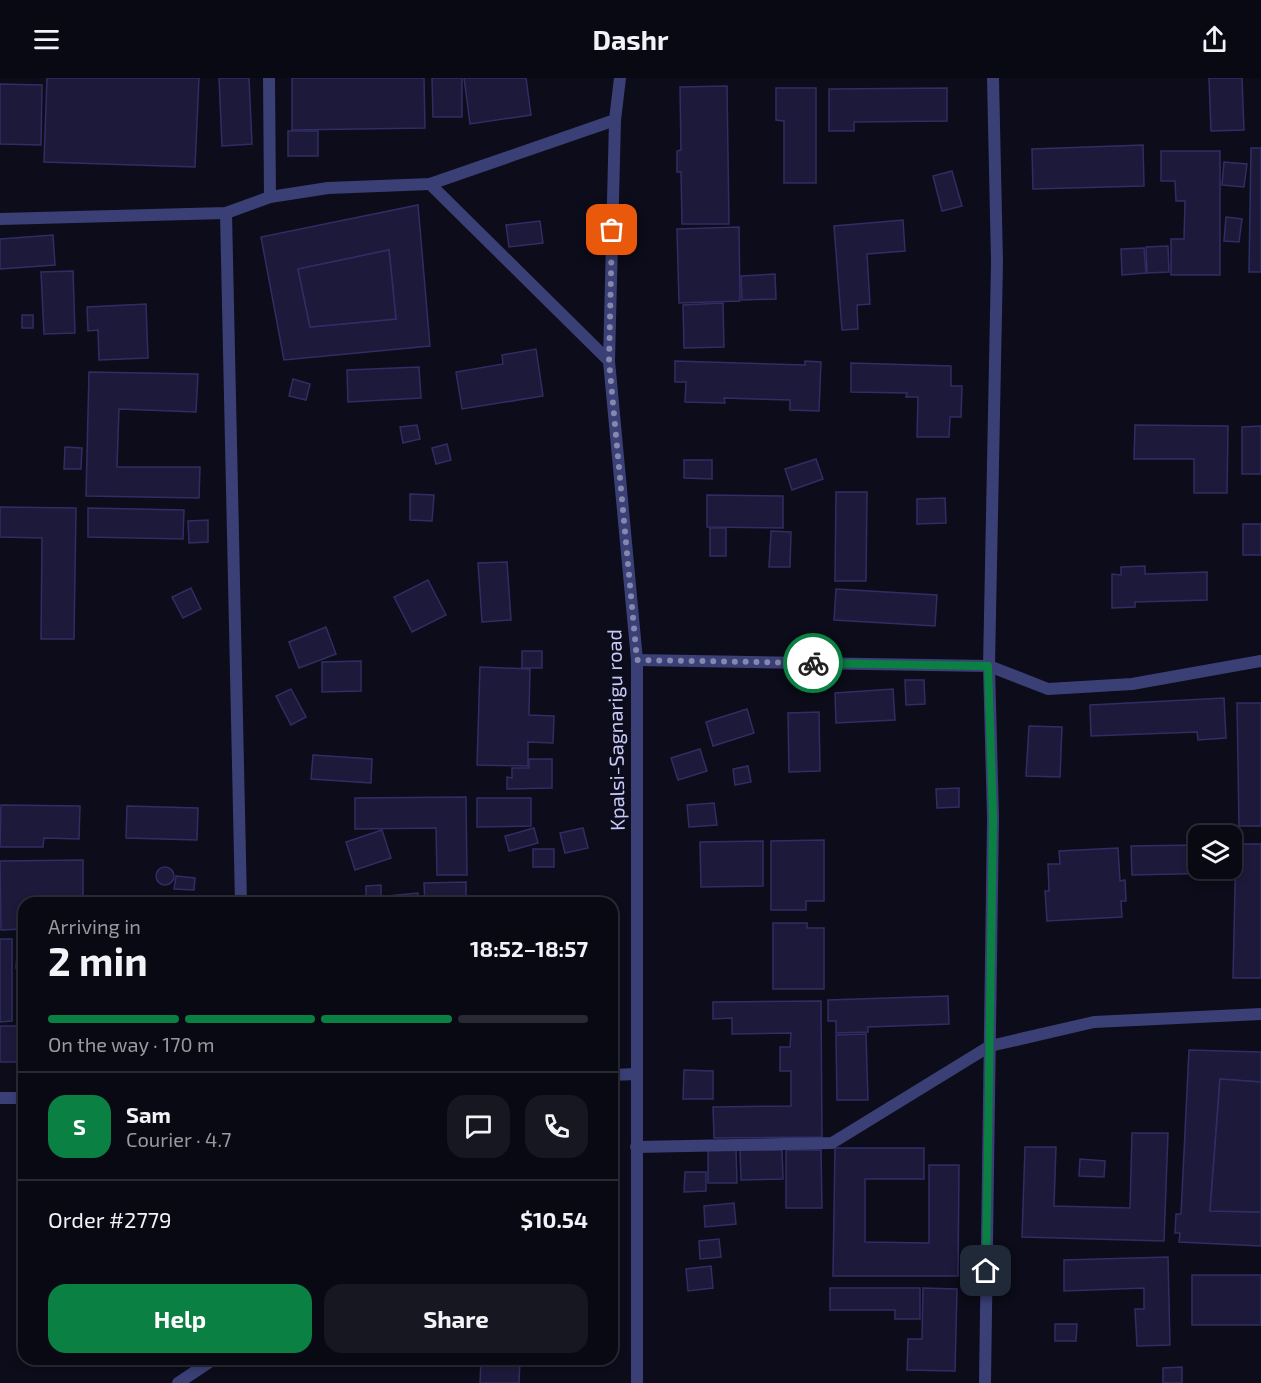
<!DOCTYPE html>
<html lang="en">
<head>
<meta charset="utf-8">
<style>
	:root { --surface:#090914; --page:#171722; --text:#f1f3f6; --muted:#999aa0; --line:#292a34; --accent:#0b8043 }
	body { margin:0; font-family:"Exo 2",sans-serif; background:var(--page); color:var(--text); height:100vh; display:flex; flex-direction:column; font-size:22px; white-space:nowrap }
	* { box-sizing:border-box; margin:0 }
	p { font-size:20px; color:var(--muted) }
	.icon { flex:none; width:33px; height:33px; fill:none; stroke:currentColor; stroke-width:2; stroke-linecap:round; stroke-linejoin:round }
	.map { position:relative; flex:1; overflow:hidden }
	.panel { position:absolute; left:18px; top:819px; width:600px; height:468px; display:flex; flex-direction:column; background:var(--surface); border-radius:18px; box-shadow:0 3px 9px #0003,0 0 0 2px var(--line) }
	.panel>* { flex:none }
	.fabs { position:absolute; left:1188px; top:747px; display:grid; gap:12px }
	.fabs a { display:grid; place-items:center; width:54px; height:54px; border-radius:12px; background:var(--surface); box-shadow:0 3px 9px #0003,0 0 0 2px var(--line); font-size:30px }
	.pin { position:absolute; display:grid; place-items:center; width:51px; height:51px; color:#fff; margin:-26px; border-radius:12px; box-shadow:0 3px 9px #0006 }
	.courier { position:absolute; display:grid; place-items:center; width:60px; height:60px; margin:-30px; border:4px solid #0b8043; border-radius:50%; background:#fff; color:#222; box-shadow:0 2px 8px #0007 }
	.overview em { font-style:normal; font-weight:700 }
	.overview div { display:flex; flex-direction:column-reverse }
	.overview { display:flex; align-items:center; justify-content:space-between; height:102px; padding:0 30px }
	h1 { font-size:39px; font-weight:700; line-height:45px }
	.bar { display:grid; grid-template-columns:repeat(4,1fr); gap:9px 6px; align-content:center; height:72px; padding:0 30px }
	.bar i { height:8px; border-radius:4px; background:var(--line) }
	.bar .current { background:var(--accent) }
	.bar p { grid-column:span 4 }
	.line { display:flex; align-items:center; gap:15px; padding:0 30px; border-top:2px solid var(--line) }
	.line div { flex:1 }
	.round { display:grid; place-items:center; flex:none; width:63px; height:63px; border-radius:18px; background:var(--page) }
	.button { display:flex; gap:12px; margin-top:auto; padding:12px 30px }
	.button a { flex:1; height:69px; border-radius:18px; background:var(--accent); color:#fff; font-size:24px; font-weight:700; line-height:69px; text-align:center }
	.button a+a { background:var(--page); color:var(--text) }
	header { display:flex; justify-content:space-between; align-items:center; height:78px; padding:0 30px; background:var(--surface); font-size:27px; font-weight:700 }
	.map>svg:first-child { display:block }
	.building { fill:#1c193a; stroke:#312d64; stroke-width:1.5; fill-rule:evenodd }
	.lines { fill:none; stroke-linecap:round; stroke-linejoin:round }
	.street { stroke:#3a3f76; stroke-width:12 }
	.done { stroke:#8687ac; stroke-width:6; stroke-dasharray:0 10.8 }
	.route { stroke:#0b8043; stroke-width:8 }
	.labels { text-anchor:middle; stroke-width:4.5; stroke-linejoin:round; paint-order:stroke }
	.street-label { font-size:20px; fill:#c8c9fb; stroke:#0c0c1a }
</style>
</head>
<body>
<header><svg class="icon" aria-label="menu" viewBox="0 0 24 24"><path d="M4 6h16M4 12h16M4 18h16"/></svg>Dashr<svg class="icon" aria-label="share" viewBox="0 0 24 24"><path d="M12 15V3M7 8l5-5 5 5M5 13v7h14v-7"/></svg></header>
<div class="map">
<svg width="1261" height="1305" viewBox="0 0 1261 1305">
	<rect width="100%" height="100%" fill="#0c0c1a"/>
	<!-- building -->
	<g class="building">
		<path d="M47,0h152l-4,89 -151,-5z"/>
		<path d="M219,0h30l3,66 -30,2z"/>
		<path d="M292,0h132l1,50 -133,2z"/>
		<path d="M432,0h30v39h-29z"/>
		<path d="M464,0h62l5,37 -61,9z"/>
		<path d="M1209,0h33l2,52 -33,1z"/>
		<path d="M0,6l42,1 -1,60 -41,-1z"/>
		<path d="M727,8l2,138h-47l-1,-52h-4v-21l4,-1 -1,-63z"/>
		<path d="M776,10h40v95h-32v-62l-8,-1z"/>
		<path d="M947,10v33l-93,1v9h-25v-42z"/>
		<rect x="288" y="53" width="30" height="25"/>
		<path d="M1143,67l1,41 -111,3 -1,-40z"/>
		<path d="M1251,70h10v124h-12z"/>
		<path d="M1161,73h59v124h-49v-36h13l1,-38h-9l-1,-20h-14z"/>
		<path d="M1224,84l23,2 -3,23 -22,-2z"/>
		<path d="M952,93l10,35 -20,5 -9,-35z"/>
		<path d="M418,127l12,141 -146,14 -23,-123zM389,172l7,69 -86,8 -12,-58z"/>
		<path d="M1226,139l16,2 -3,23 -15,-1z"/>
		<path d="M903,142l2,31 -38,3 3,50 -13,1 1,24 -16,1 -8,-104z"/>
		<path d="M540,143l3,22 -34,4 -3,-22z"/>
		<path d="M739,149l1,74 -61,2 -2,-74z"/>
		<path d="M53,157l2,30 -55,4v-30z"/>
		<path d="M1168,168l1,26 -22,1 -1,-26z"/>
		<path d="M1144,170l2,25 -24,2 -1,-26z"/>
		<path d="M389,172l7,69 -86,8 -12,-58z"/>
		<path d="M73,193l2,62 -31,1 -3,-62z"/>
		<path d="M775,196l1,25 -34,1 -1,-24z"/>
		<path d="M723,225l1,44 -40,1 -1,-43z"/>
		<path d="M146,226l2,54 -49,2 -1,-30 -10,1 -1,-24z"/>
		<rect x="22" y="237" width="11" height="13"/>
		<path d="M536,271l7,47 -81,13 -6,-37 47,-8 -1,-9z"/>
		<path d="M675,283l130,4v-4l16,1 -2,49 -29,-1v-10l-66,-2 1,5 -40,-1 1,-20h-11z"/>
		<path d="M851,285l100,3v20h11l-1,31h-11l-1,20h-32l1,-40h-12l1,-4 -56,-1z"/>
		<path d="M419,289l2,31 -73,4 -1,-32z"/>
		<path d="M89,294l109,2 -2,38 -77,-3 -2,58h83l-1,31 -113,-2z"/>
		<path d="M293,301l17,5 -4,16 -17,-4z"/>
		<path d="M417,347l3,14 -17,4 -3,-16z"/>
		<path d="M1135,347l93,1 -1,67h-33v-34h-60z"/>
		<path d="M1261,348v48h-19v-47z"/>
		<path d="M447,366l4,16 -15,4 -4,-16z"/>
		<path d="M65,369l17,1 -1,21h-17z"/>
		<path d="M816,381l7,20 -31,11 -7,-21z"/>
		<path d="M684,382h28v19l-28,-1z"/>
		<path d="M836,414h31l-1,89h-31z"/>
		<path d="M410,416l24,1 -2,26 -22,-1z"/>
		<path d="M707,417l76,1v32l-76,-1z"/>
		<path d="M945,420l1,25 -29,1v-25z"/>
		<path d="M0,429l76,1 -2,131h-33l1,-101 -42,-1z"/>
		<path d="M88,430l96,2 -1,29 -95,-2z"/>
		<path d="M208,442v22l-19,1 -1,-22z"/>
		<rect x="1243" y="446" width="18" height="31"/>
		<rect x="710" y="450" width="16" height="28"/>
		<path d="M771,453l20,1 -1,35h-21z"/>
		<path d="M507,484l4,58 -29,2 -4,-59z"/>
		<path d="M1145,488v8l62,-2v28l-72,2v5l-23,1v-34l9,1v-8z"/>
		<path d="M428,502l18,35 -34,17 -18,-35z"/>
		<path d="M191,510l10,21 -18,9 -11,-21z"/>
		<path d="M836,511l101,6 -2,31 -101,-6z"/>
		<path d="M326,549l10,27 -37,14 -10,-26z"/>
		<rect x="522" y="573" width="20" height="17"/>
		<path d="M361,583v30l-39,1v-30z"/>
		<path d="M480,589l50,2 -1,46 25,1 -1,27 -25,-1v24l-51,-1z"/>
		<path d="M905,602h19l1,24 -19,1z"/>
		<path d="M291,611l15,28 -15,8 -15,-29z"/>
		<path d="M893,611l2,31 -59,3 -1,-30z"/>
		<path d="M1224,620l2,40 -28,2 -1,-8 -106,4 -1,-31z"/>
		<path d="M1237,625h24v123h-22z"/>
		<path d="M747,631l7,24 -41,13 -7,-24z"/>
		<path d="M819,634l1,59 -31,1 -1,-59z"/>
		<path d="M1029,648l33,1 -2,50 -34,-1z"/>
		<path d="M700,671l7,22 -29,9 -7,-22z"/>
		<path d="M313,677l59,4 -1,24 -60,-4z"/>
		<path d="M529,681h23v29l-45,1v-12l5,1v-10h17z"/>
		<path d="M748,688l3,16 -16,3 -2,-16z"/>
		<path d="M959,710v19l-22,1 -1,-19z"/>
		<path d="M466,719l1,78h-30l-1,-47 -81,1v-31z"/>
		<path d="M477,720h54v28l-54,1z"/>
		<path d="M714,725l3,22 -28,2 -2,-22z"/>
		<path d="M1,727l79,1 -1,33 -35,-1 -1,9h-43z"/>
		<path d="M127,728l71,2 -1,32 -71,-2z"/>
		<path d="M534,750l4,15 -29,8 -4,-15z"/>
		<path d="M583,750l5,20 -23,5 -5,-20z"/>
		<path d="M382,752l9,28 -36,12 -9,-28z"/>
		<path d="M824,762v61h-18v9h-35v-69z"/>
		<path d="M763,763v45l-62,1 -1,-45z"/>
		<path d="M1236,766h25v134h-28z"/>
		<path d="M1198,767v23h23v5l-89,2 -1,-29z"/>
		<path d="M1118,770l2,33 5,-1 1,21h-5l1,16 -75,4 -2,-30h4l-1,-27h12l-1,-13z"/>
		<rect x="533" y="771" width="21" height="18"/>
		<path d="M83,782v43h-59v26l-23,1 -1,-69z"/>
		<circle cx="165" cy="798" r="9"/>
		<path d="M176,798l19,2 -1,12 -20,-1z"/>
		<path d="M466,804v21h-41l-1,-20z"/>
		<path d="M381,807v12h-15v-11z"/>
		<path d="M418,815v10h-31v-7z"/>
		<rect x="537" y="819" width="16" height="6"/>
		<path d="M773,845h34v5h17v61h-51z"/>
		<path d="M0,861h12v82l-12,1z"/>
		<path d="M18,862l6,1v28l-8,-1z"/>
		<path d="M948,918l1,28 -81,3v5l-32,1v-12h-8v-21z"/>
		<path d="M821,923l1,136 -108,1 -1,-31 78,-1v-35h-11v-24h10l1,-14 -59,1v-16l-19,1v-17z"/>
		<rect x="0" y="948" width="24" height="36"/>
		<path d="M866,956l2,66h-31l-1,-65z"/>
		<path d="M1189,972l72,2v30l-41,-3 -10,132 51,1v34l-82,-4 1,-9h-5l1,-19h5z"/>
		<path d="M684,992l29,1v28h-30z"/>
		<path d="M1220,1001l41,3v130l-51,-1z"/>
		<path d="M1132,1055h36l-4,108 -142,-4 3,-90h31l-2,59 76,2z"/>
		<path d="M835,1070h89v31h-59v63l64,1v-78h30l-1,111h-125z"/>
		<path d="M708,1072h28l1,33h-29z"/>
		<path d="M740,1072h42l1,29 -42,1z"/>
		<path d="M786,1072h35l1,58h-36z"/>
		<path d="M1080,1081l25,2 -1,16 -25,-1z"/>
		<path d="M685,1094h21v19l-22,1z"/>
		<path d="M734,1125l2,21 -31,3 -1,-21z"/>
		<path d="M719,1161l2,18 -21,2 -1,-18z"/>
		<path d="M1168,1179l2,88 -33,1 -2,-37h9v-21l-80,3v-31z"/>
		<path d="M711,1188l2,22 -25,3 -2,-22z"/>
		<rect x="1192" y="1197" width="69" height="50"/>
		<path d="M830,1210h90v31h-25v-9h-65z"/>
		<path d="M923,1210l34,1 -2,82 -48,-1 1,-31h14z"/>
		<path d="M1055,1246h22l-1,17h-21z"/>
		<path d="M481,1281h39l-1,24h-39z"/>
		<path d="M1182,1289v16h-19v-15z"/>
	</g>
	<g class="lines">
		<!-- street -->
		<g class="street">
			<path d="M269,0l1,119"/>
			<path d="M620,0l-5,42 -6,241 28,299v723"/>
			<path d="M430,106l179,177"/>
			<path d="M226,135l15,690"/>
			<path d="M0,141l226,-6 44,-16 58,-9 102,-4 185,-64"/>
			<path d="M637,582l352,6 59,23 84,-5 129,-23"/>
			<path d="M612,997l24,-1"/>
			<path d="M0,1020h24"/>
			<path d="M636,1069l196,-4 158,-97 104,-24 167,-8"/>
			<path d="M178,1305l36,-24"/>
			<path d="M985,1305l8,-565 -4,-152 8,-404 -4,-184"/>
		</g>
	</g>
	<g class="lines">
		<!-- done -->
		<path class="done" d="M612,152l-3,131 28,299 176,3"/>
		<!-- route -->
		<path class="route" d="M813,585l175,3 5,152 -7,453"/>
	</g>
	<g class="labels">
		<!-- street labels -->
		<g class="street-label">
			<text transform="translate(616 652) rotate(-91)" y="7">Kpalsi-Sagnarigu road</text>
		</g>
	</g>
</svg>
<div class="fabs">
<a><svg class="icon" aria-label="layers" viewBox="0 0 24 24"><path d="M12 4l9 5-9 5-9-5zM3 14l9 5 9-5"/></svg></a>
</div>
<div class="pin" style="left:612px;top:152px;background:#ea580c"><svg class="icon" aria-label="bag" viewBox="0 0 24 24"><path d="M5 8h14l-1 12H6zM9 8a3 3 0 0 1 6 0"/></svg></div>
<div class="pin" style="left:986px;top:1193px;background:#1f2937"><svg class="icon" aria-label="home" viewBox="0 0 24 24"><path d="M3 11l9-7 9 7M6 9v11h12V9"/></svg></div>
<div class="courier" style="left:813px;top:585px"><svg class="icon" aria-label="bike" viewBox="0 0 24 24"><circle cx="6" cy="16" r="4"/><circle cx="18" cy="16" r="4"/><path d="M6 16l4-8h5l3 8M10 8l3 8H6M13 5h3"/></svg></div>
<section class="panel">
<div class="overview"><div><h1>2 min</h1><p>Arriving in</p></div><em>18:52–18:57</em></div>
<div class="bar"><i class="current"></i><i class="current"></i><i class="current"></i><i></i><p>On the way · 170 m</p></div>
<div class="line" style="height:108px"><b class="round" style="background:var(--accent);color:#fff">S</b><div><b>Sam</b><p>Courier · 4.7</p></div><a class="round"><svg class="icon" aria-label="chat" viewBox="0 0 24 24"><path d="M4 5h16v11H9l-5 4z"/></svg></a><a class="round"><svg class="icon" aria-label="phone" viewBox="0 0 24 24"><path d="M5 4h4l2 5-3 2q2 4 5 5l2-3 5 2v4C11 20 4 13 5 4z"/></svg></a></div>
<div class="line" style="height:78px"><div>Order #2779</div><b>$10.54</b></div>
<div class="button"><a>Help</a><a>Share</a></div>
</section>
</div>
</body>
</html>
